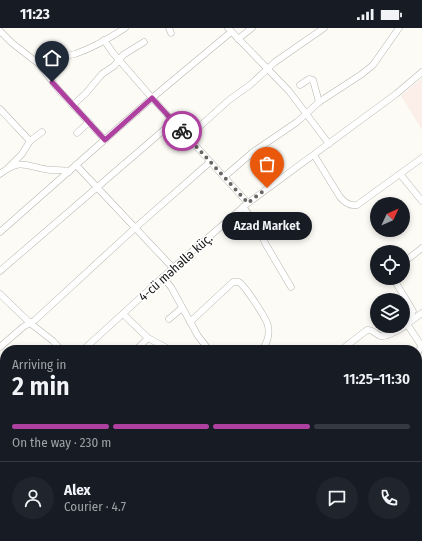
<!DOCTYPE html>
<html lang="en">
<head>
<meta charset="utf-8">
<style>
	:root { --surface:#171b24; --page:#20242c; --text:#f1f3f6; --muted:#9ea1a6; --line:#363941; --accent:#ae41a0 }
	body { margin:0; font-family:"Fira Sans Condensed",sans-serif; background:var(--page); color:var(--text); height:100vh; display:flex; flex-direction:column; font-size:15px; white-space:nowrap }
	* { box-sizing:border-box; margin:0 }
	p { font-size:13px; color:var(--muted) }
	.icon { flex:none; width:22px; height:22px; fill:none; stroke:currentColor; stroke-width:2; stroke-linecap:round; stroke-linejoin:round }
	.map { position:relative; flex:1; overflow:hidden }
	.sheet { position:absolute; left:0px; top:317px; width:422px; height:196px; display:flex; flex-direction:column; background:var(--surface); border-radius:16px 16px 0 0; box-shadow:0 2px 6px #0003 }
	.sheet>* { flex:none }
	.needle { width:26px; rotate:46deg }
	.tools { position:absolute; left:370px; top:169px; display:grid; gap:8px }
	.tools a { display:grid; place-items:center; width:40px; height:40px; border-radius:50%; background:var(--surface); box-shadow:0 2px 6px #0003; font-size:20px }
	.pin { position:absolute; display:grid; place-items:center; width:34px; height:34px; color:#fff; margin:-41px -17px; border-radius:50% 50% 50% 0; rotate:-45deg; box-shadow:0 0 4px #0007 }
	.pin .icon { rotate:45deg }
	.courier { position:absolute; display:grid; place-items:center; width:40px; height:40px; margin:-20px; border:3px solid #ae41a0; border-radius:50%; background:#fff; color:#222; box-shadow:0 1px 5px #0007 }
	.bubble { position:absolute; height:28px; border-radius:14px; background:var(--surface); box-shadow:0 2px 6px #0003; font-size:13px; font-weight:600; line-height:28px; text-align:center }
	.headline em { font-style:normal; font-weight:600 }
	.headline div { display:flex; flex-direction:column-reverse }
	.headline { display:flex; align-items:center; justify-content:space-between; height:68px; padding:0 12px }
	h1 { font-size:26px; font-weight:600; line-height:30px }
	.bar { display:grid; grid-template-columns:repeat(4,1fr); gap:6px 4px; align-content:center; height:48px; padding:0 12px }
	.bar i { height:5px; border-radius:3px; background:var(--line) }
	.bar .active { background:var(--accent) }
	.bar p { grid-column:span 4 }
	.line { display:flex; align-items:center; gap:10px; padding:0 12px; border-top:1px solid var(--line) }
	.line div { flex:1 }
	.round { display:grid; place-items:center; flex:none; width:42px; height:42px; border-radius:21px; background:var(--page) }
	.status { display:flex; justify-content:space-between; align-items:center; height:28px; padding:0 20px; background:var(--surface); direction:ltr }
	.status svg { height:11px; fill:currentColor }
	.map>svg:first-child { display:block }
	.education { fill:#fceee8 }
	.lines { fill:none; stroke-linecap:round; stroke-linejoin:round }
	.minor-casing { stroke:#b7b5af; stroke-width:7 }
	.minor { stroke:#fff; stroke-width:6 }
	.done { stroke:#676663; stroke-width:4; stroke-dasharray:0 7.2 }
	.route { stroke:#ae41a0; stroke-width:5 }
	.labels { text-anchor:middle; stroke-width:3; stroke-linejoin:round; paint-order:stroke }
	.street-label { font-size:13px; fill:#161614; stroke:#fff }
</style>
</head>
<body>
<div class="status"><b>11:23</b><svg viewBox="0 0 49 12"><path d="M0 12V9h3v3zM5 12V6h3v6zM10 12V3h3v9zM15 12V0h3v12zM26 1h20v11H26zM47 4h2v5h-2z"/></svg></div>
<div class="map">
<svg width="422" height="513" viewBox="0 0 422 513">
	<rect width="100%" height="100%" fill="#fdfbf5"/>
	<!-- education -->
	<path class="education" d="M422,50v52l-21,-34z"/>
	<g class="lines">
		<!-- minor casing -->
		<g class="minor-casing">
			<g id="minor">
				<path d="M169,0l2,5"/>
				<path d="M228,0l61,63 40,53"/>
				<path d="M0,3l12,12 27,21 18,24 48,52"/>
				<path d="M238,11l14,-11"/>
				<path d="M104,12l9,13 39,45 96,105"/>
				<path d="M39,36c14,-10 22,-6 36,-10 17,-6 35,-16 50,-26"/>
				<path d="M300,57l9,-6 4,1 6,22"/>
				<path d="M73,77l13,-12 16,-19 12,-8 9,-11 21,-13"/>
				<path d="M0,81l30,32 -8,13 -13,13"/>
				<path d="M77,105l12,-11"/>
				<path d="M188,109l41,-37 21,-15 25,-23 49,-34"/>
				<path d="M30,113l12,-9"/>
				<path d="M314,127l26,42c4,5 10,9 17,8l65,-47"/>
				<path d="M76,137l97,103"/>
				<path d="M0,146c22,-17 26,-7 50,-4 6,0 13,-1 19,2"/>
				<path d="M400,146l22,27"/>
				<path d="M224,149l29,-25 44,-30 22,-20 43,-28 11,-9 26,-37"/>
				<path d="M243,179l15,19 7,17 26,44"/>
				<path d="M0,204l152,-134 79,-66"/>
				<path d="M403,235l19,-15"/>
				<path d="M0,243l173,-149"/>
				<path d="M163,249l8,10 27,49 11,14"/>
				<path d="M0,266l30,29 23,18 8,9"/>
				<path d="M123,286l25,24 17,9 4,3"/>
				<path d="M169,291l13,-11"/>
				<path d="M190,294l43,-40h6c6,4 28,37 29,44 2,9 -1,17 -6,24"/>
				<path d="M0,319l23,-20 12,-7 100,-92 75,-66"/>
				<path d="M83,322l90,-82 75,-65 148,-109 26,-22"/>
				<path d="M136,322l12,-12"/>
				<path d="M341,322l26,-20c6,-1 8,4 13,6 6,2 25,-9 28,-13 2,-4 3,-9 5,-12l-20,-33"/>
				<path d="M417,325l3,-4 1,-4 -14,-21 15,-11"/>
				<path d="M0,374l5,5"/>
				<path d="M0,397l5,-4"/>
				<path d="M417,463l5,4"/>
				<path d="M417,505l5,-5"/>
				<path d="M0,508l5,-8"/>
				<path d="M155,508l5,5"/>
				<path d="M60,513l3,-5"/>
				<path d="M106,513l3,-5"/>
				<path d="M172,513l5,-5"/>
				<path d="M240,513l3,-5"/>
				<path d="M325,513l5,-5"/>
				<path d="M410,513l5,-5"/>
			</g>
		</g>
		<!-- minor -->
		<use href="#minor" class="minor"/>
	</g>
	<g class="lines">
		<!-- done -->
		<path class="done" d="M182,103l66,72 19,-15"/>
		<!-- route -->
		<path class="route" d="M52,54l53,58 47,-42 30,33"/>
	</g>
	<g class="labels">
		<!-- street labels -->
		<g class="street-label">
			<text transform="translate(175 239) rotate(-42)" y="5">4-cü məhəllə küç.</text>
		</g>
	</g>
</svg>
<div class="tools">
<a><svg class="needle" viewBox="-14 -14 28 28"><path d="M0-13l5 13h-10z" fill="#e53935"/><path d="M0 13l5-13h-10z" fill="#9ea1a6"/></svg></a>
<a><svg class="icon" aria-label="locate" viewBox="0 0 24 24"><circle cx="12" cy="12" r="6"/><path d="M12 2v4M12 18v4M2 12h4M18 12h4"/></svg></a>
<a><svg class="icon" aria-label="layers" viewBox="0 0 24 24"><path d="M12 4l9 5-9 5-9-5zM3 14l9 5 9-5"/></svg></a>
</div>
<div class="pin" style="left:267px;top:160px;background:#ea580c"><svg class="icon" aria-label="bag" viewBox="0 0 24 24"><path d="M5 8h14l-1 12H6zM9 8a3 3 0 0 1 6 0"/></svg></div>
<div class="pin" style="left:52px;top:54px;background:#1f2937"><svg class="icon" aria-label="home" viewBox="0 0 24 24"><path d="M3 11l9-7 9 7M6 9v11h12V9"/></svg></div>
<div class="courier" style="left:182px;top:103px"><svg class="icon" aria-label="bike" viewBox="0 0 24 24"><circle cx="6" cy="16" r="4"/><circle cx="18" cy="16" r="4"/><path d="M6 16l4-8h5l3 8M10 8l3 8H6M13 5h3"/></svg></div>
<div class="bubble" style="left:222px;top:184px;width:90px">Azad Market</div>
<section class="sheet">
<div class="headline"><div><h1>2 min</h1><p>Arriving in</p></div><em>11:25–11:30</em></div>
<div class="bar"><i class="active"></i><i class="active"></i><i class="active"></i><i></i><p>On the way · 230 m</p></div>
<div class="line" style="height:72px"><a class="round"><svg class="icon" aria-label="person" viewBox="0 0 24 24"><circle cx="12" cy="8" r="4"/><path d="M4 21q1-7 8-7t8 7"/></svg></a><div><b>Alex</b><p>Courier · 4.7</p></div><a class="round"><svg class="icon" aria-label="chat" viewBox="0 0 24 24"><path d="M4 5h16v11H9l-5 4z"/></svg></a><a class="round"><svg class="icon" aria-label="phone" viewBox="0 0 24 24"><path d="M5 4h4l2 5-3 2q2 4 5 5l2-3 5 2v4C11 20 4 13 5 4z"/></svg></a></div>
</section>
</div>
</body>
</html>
